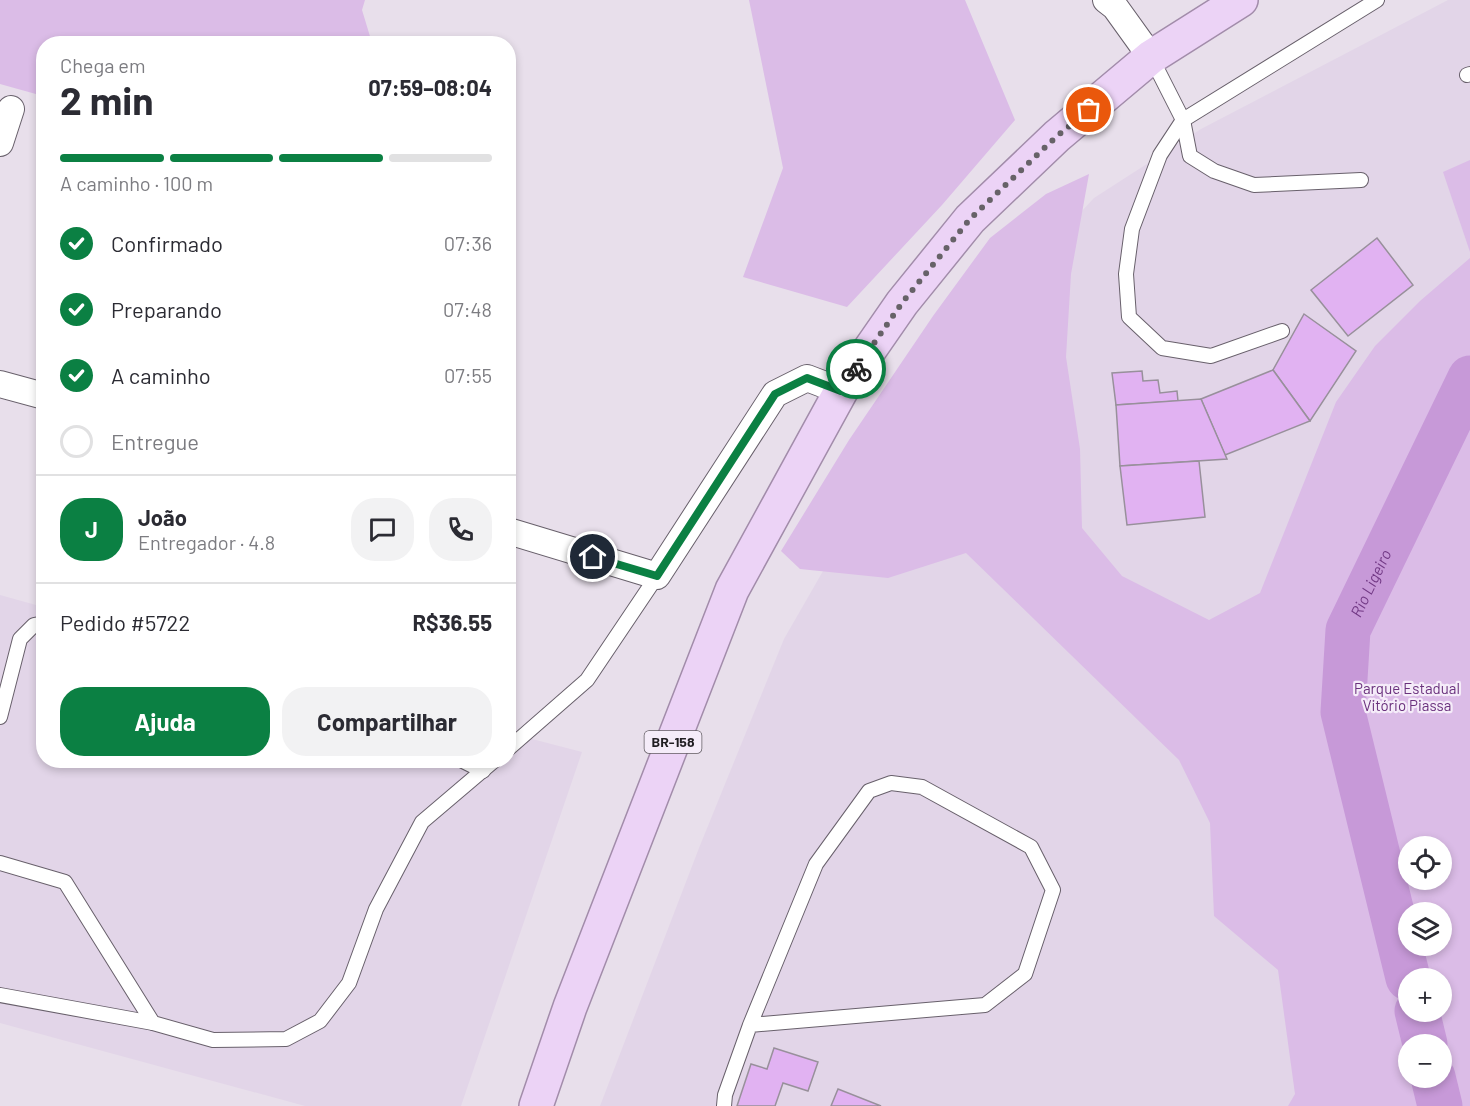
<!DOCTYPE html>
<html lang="pt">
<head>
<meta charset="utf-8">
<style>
	:root { --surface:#fff; --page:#f2f2f3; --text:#2b2b33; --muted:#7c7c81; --line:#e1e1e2; --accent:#0b8043 }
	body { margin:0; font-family:Barlow,sans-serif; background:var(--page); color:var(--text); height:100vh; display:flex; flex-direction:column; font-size:22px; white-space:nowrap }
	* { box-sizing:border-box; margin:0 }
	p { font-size:20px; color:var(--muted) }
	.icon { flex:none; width:33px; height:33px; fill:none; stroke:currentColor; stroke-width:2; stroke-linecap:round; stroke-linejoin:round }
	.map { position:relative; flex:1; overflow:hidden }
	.drawer { position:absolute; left:36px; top:36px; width:480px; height:732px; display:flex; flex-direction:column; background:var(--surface); border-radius:24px; box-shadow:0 3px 9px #0003 }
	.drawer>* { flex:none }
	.fabs { position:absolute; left:1398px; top:836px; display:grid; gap:12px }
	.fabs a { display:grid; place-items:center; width:54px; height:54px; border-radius:50%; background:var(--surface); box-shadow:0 3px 9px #0003; font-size:30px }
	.pin { position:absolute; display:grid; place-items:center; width:51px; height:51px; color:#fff; margin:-26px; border:3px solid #fff; border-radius:50%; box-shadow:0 2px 6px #0007 }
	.courier { position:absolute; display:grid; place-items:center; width:60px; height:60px; margin:-30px; border:4px solid #0b8043; border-radius:50%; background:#fff; color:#222; box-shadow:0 2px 8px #0007 }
	.summary em { font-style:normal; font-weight:700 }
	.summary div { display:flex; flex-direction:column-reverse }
	.summary { display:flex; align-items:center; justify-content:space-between; height:102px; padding:0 24px }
	h1 { font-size:39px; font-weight:700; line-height:45px }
	.bar { display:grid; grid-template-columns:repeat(4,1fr); gap:9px 6px; align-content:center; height:72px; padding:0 24px }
	.bar i { height:8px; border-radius:4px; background:var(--line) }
	.bar .current { background:var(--accent) }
	.bar p { grid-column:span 4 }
	.line { display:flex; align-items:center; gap:15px; padding:0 24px; border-top:2px solid var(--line) }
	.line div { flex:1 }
	.round { display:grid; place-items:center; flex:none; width:63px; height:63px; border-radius:24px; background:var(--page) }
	ol { padding:0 24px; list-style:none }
	li { display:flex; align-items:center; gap:18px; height:66px }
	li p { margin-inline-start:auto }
	li .icon { padding:6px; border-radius:50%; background:var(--accent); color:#fff; stroke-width:4 }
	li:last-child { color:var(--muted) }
	li i { width:33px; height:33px; border:3px solid var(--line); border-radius:50% }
	.button { display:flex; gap:12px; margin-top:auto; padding:12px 24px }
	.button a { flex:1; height:69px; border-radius:24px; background:var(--accent); color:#fff; font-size:24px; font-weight:700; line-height:69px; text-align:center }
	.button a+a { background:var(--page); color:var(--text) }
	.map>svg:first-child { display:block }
	.built { fill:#e2d5e8 }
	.green { fill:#dbbce7; fill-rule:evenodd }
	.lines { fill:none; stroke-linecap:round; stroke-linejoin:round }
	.river { stroke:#c799d8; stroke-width:45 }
	.building { fill:#e1b2f2; stroke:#98909b; stroke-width:1.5 }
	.service-casing { stroke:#68606b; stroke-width:16 }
	.minor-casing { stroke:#68606b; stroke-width:28 }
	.trunk-casing { stroke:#a28caa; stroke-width:36 }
	.service { stroke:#fff; stroke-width:14 }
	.minor { stroke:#fff; stroke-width:26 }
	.trunk { stroke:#ecd3f6; stroke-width:33 }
	.done { stroke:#676268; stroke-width:6; stroke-dasharray:0 10.8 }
	.route { stroke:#0b8043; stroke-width:8 }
	.labels { text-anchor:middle; stroke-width:4.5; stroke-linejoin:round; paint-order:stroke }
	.shield { fill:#f5ecf9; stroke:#615c62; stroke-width:1.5 }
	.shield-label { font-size:14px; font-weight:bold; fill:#211e22 }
	.park-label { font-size:15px; fill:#6a317d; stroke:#f5ecf9 }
	.water-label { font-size:16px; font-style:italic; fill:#723985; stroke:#f5ecf9 }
</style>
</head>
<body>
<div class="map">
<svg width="1470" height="1106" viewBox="0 0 1470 1106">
	<rect width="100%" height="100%" fill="#e8dfeb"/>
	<!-- built -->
	<g class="built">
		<path d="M1448,0h22v313l-95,793h-775l99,-258 85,-209 104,-181 110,-157 96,-103 107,-69z"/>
		<path d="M0,595l43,12 1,153h464l1,-27 73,19 -121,354h-156l-305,-83z"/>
	</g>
	<!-- green -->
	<g class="green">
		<path d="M0,0h365l-3,10 10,33 -328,1 -1,52 -43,-12z"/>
		<path d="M749,0h216l50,120 -73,85 -95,102 -104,-30 40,-109z"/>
		<path d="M1470,160v92l-27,-80z"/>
		<path d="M1089,174l-18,100 -5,83 14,92 2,79 40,48 87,44 51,-27 76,-191 39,-56 45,-45 50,-43v848h-182l7,-12 -17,-124 -64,-54 -4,-93 -31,-63 -213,-207 -78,25 -88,-9 -19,-18 68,-111 84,-124 57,-78 56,-44zM1408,846h34v33h-34zM1408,912h34v33h-34zM1408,978h34v33h-34zM1408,1044h34v33h-34z"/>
	</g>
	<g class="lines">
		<!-- river -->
		<g class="river">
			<path id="s1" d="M1408,978l-65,-266 5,-82 122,-252"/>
			<path d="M1417,1011l8,33"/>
			<path d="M1433,1077l7,29"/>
		</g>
	</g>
	<!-- building -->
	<g class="building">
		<path d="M1377,238l36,47 -65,51 -37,-46z"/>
		<path d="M1304,314l52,37 -46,70 -37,-51z"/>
		<path d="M1273,370l37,51 -85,34 -24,-56z"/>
		<path d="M1142,371l1,10 15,-1 2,13 17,-2 1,10 -62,4 -4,-32z"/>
		<path d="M1201,399l26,60 -107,7 -4,-61z"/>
		<path d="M1199,461l6,56 -78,8 -7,-59z"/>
		<path d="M774,1048l44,14 -10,29 -25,-8 -8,23h-38l14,-42 16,5z"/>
		<path d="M838,1089l43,17h-50z"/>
	</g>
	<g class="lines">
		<!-- service casing -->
		<g class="service-casing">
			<g id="service">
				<path d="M1151,57l32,63 7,36 24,15 40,14 107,-5"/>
				<path d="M1467,75l3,-1"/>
				<path d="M1282,331l-71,25 -49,-8 -33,-31 -3,-43 6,-45 28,-74 23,-35 194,-120"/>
				<path d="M0,717l20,-78 14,-14 10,-2"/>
				<path d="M508,749l79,-69 70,-104"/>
				<path d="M461,760l22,11"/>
				<path d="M0,863l65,19 88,141 60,17 73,-1 34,-18 29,-38 27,-74 46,-87 73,-62"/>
				<path d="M0,995l153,28"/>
				<path d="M724,1106l1,-11 25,-70 66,-161 53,-73 22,-8 31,4 109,60 22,43 -28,84 -40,31 -235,20"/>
			</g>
		</g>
		<!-- minor casing -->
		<g class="minor-casing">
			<g id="minor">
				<path d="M1106,0l9,7 36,50"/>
				<path d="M0,143l11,-34"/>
				<path d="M0,384l44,12"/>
				<path d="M508,531l149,45 118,-182 32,-16 34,13"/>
			</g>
		</g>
		<!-- trunk casing -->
		<g class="trunk-casing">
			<path id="trunk" d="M536,1106l34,-99 162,-417 109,-199 61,-88 68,-84 87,-83 94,-79 90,-57"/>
		</g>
		<!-- service -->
		<use href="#service" class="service"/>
		<!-- minor -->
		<use href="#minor" class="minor"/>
		<!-- trunk -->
		<use href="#trunk" class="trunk"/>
	</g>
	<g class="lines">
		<!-- done -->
		<path class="done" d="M856,369l46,-66 68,-84 87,-83 32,-26"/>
		<!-- route -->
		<path class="route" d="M593,557l64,19 118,-182 32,-16 34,13 15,-22"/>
	</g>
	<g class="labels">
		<!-- shield labels -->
		<rect class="shield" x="644.5" y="731" width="57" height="22" rx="4.5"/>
		<g class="shield-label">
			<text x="673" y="747">BR-158</text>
		</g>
		<!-- park labels -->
		<g class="park-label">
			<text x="1407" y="694">Parque Estadual<tspan x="1407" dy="17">Vitório Piassa</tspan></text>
		</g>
		<!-- water labels -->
		<g class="water-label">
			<text dy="6" stroke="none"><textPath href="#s1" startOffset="408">Rio Ligeiro</textPath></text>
		</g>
	</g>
</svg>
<div class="fabs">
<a><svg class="icon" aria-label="locate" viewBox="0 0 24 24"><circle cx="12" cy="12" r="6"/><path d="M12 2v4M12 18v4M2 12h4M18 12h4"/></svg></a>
<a><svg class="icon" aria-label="layers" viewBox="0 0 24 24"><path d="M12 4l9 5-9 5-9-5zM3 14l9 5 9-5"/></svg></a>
<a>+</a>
<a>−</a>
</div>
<div class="pin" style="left:1089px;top:110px;background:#ea580c"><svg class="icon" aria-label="bag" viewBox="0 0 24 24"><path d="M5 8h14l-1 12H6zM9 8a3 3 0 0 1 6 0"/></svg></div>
<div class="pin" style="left:593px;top:557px;background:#1f2937"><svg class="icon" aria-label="home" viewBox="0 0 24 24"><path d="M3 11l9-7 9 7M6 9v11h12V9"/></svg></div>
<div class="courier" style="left:856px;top:369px"><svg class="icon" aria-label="bike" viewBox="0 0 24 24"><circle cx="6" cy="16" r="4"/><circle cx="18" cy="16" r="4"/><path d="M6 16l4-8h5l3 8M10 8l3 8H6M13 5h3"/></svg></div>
<section class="drawer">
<div class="summary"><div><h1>2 min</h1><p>Chega em</p></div><em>07:59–08:04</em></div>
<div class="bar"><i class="current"></i><i class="current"></i><i class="current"></i><i></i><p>A caminho · 100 m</p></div>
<ol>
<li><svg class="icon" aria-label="check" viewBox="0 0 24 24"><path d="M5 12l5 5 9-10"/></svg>Confirmado<p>07:36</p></li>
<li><svg class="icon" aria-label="check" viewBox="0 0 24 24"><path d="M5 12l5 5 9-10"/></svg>Preparando<p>07:48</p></li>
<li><svg class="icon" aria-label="check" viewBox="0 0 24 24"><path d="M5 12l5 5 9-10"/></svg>A caminho<p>07:55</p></li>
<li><i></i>Entregue</li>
</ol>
<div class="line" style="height:108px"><b class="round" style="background:var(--accent);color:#fff">J</b><div><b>João</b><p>Entregador · 4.8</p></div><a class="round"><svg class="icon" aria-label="chat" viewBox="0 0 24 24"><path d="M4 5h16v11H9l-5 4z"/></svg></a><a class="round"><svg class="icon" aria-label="phone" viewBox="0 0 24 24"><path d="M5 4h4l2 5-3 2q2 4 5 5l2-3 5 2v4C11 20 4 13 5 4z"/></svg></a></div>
<div class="line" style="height:78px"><div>Pedido #5722</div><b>R$36.55</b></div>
<div class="button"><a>Ajuda</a><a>Compartilhar</a></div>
</section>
</div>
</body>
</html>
